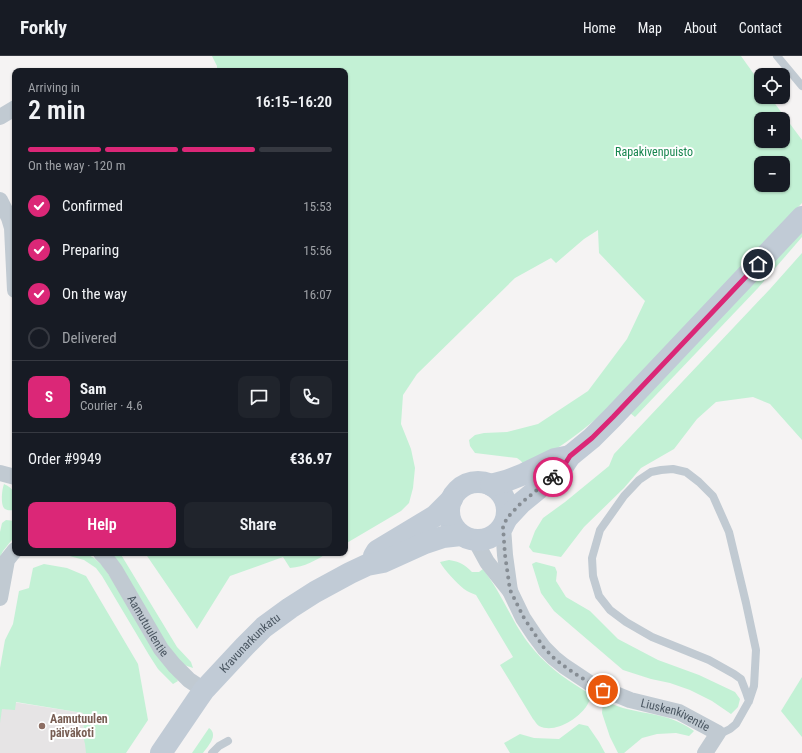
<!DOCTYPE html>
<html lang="en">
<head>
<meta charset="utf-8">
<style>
	:root { --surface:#171b24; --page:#20242c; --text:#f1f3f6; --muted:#9ea1a6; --line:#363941; --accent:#db2777 }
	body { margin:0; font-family:"Roboto Condensed",sans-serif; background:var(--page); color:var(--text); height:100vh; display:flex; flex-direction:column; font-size:15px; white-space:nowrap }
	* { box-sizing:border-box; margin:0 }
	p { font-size:13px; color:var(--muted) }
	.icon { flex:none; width:22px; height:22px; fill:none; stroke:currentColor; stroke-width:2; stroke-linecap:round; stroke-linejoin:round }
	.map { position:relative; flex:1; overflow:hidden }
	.panel { position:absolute; left:12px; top:12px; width:336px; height:488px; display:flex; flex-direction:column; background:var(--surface); border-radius:8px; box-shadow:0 1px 3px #0004 }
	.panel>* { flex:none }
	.controls { position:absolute; left:754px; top:12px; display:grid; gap:8px }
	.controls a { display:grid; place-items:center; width:36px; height:36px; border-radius:8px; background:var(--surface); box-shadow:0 1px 3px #0004; font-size:20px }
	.pin { position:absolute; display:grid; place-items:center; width:34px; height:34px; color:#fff; margin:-17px; border:2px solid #fff; border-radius:50%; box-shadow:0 1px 4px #0007 }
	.courier { position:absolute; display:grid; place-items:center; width:40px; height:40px; margin:-20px; border:3px solid #db2777; border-radius:50%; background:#fff; color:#222; box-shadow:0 1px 5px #0007 }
	.summary em { font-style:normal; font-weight:600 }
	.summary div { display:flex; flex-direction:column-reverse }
	.summary { display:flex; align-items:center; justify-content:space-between; height:68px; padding:0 16px }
	h1 { font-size:26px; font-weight:600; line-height:30px }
	.bar { display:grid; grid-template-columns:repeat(4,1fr); gap:6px 4px; align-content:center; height:48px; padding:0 16px }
	.bar i { height:5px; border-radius:3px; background:var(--line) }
	.bar .selected { background:var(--accent) }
	.bar p { grid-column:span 4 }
	.line { display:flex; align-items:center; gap:10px; padding:0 16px; border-top:1px solid var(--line) }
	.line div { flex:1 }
	.round { display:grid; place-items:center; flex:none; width:42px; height:42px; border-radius:8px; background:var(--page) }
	ol { padding:0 16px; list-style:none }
	li { display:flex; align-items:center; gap:12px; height:44px }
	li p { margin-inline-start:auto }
	li .icon { padding:4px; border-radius:50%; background:var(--accent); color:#fff; stroke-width:4 }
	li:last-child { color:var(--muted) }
	li i { width:22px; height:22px; border:2px solid var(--line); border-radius:50% }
	.button { display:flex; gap:8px; margin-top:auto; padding:8px 16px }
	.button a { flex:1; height:46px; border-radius:8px; background:var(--accent); color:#fff; font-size:16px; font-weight:600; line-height:46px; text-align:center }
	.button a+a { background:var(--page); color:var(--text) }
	header { display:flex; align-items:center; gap:24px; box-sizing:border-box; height:56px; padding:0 20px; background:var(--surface); border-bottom:1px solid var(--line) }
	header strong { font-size:19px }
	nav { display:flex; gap:22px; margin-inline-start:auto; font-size:14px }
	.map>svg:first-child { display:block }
	.education { fill:#e6e4e5 }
	.green { fill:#c3f1d5; fill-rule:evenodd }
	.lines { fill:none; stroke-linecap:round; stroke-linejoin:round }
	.lane { stroke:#c1cad2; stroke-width:8 }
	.street { stroke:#c1cad2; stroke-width:16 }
	.secondary { stroke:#c1cbd6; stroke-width:22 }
	.done { stroke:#868d94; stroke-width:4; stroke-dasharray:0 7.2 }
	.route { stroke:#db2777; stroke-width:5 }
	.education-dot { fill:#8d6e63; stroke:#fff; stroke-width:1.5 }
	.labels { text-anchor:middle; stroke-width:4; stroke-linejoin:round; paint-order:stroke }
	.park-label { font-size:12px; fill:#17864f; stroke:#fff }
	.street-label { font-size:12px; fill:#4a5661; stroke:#fff }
	.education-label { font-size:12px; font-weight:bold; fill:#785e54; stroke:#fff; text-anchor:start }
</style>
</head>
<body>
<header>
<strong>Forkly</strong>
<nav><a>Home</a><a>Map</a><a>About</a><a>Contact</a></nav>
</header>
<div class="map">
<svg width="802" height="697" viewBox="0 0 802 697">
	<rect width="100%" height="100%" fill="#f5f3f3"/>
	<!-- education -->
	<path class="education" d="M0,644l83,13 1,27 12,13h-96z"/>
	<!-- green -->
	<g class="green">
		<path d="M212,0h529l20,28v13h9l32,43v63l-190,202c-19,17 -40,34 -62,48 -8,4 -17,8 -26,12l-3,-4 -4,-3 -42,-5 -5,-7 -1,-6 6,-5 9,-2 23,-1 31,-8 50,-33 39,-52 18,-38 -46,-48 -1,-23 -14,9 -28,24 -5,-5 -36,20 -98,96 -14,21 -2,29 10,25 4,19 -2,20 -4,15 -8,8 -56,33v-473h-128v-5zM761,63h22v22h-22zM761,107h22v22h-22z"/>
		<path d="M802,174v7l-44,51 -123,129 -5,-4z"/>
		<path d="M802,197v187l-32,-36 -17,-7 -37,5 -19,17 -23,30 -33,19 -17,20 -40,39 -23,30 -28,-5 -4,-5 6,-16 8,-13 22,-16 44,-36 5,-12 156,-165z"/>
		<path d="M4,428c13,6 11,13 11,26 -3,0 -7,1 -10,-1 -5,-3 -3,-20 -1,-25z"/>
		<path d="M6,464l9,1v15l-12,15 -3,6v-25l2,-9z"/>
		<path d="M50,497h35l9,5 9,8 75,115 -5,3 -15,-15 -9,-14 -47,-79 -6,-8 -12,-8 -18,-5z"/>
		<path d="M112,497h8l57,94 14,15 2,6 -6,-2 -6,-3 -7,-8 -10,-15z"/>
		<path d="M145,497h183c-12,7 -23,14 -38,15l-7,-11 -53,19 -33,53z"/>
		<path d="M449,504c11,2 15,4 23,12h7l4,-3c5,7 10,14 14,21 12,20 21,42 37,60 16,19 37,33 58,45 -2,4 -4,9 -6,12 -9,12 -31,27 -47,19 -2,-1 -4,-5 -6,-7l-33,-54 13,-8 -37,-62c-4,-2 -8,-3 -12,-6 -7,-6 -20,-19 -24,-27z"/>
		<path d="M536,506l19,5 2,5 -1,9 10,16 24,14 28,28 40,21 41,15 36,17 5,7 -2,8 -7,7 -19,-13 -22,-11 -20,-7 -19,-4 -28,-9 -69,-59 -13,-18 -9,-29z"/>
		<path d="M44,508l23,4 19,8 52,88 10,56 -22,33h-40l-1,-9 -1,-4 -1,-27 -67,-11 -1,8 -13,-1 -2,14v-55l5,-28 8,-16 6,-33 10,-3 4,-20z"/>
		<path d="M802,621v60l-21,-26z"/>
		<path d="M603,644c7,3 13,6 20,8 26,7 48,6 71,23l-5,5 -13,-3 -19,1 -15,4 -18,15h-6l-8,-16 -8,-24z"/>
		<path d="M579,668l9,2 11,16 6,11h-95l-6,-10 16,-9 14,4 25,1z"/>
		<path d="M209,672c10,7 -1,18 -6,25h-11z"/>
	</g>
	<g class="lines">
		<!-- lane -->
		<g class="lane">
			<path d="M777,0l25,30"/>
			<path d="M718,677l6,-1 6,-3 6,-5 13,-23 5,-15 2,-36 -10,-47 -17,-71 -16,-36 -14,-14 -13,-10 -13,-3 -12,1 -10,2 -12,8 -15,16 -24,34 -8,28 1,18 6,20 11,14 16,12 26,15 57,23 25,14 7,5 5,13 3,9"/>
			<path d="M212,697l7,-7 9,-5"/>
		</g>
		<!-- street -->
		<g class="street">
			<path d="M0,61l15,-9"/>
			<path d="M0,144l9,18 3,10 3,62"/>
			<path d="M0,417l15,4"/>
			<path d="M503,471l2,28 5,36"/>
			<path id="s1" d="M475,484l12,22 23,29 13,27 12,18 9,12 10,10 10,8 27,18 12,5 27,11 49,12 39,21 -13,20"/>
			<path id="s2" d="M101,497l5,5 9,12 46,79 13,16 15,15 15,10"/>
			<path d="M0,542l7,-38 8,-10"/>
		</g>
		<!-- secondary -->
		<g class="secondary">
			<circle cx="478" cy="455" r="29"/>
			<path d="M491,429l15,-4 18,-7 31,-15 15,-3"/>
			<path d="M507,462l14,-15 39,-32 10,-15 22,-18 21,-21 189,-200"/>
			<path d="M374,500l3,-5 58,-35 17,-17"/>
			<path id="s3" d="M161,697l36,-53 7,-10 41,-44 19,-19 26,-19 25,-16 35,-19 17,-8 16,-3 42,-19 18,-6 18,-2"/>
		</g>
	</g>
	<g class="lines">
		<!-- done -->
		<path class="done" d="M553,421l-32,26 -14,15 -4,9 2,28 5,35 14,28 20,30 10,10 10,8 16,11 23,13"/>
		<!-- route -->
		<path class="route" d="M553,421l7,-5 10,-16 22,-18 21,-21 145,-153"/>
	</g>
	<!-- markers -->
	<circle class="education-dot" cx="42" cy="670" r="4"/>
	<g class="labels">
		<!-- park labels -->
		<g class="park-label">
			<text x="654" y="100">Rapakivenpuisto</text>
		</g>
		<!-- street labels -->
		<g class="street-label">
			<text dy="4" stroke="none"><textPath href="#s2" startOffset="87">Aamutuulentie</textPath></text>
			<text dy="4" stroke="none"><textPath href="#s3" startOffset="142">Kravunarkunkatu</textPath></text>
			<text dy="4" stroke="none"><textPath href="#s1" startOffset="278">Liuskenkiventie</textPath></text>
		</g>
		<!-- education labels -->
		<g class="education-label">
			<text x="50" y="667">Aamutuulen<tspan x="50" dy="14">päiväkoti</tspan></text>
		</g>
	</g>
</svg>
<div class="controls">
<a><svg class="icon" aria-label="locate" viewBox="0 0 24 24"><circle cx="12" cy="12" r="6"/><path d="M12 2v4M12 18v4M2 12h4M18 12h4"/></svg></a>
<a>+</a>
<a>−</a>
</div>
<div class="pin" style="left:603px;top:634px;background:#ea580c"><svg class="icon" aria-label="bag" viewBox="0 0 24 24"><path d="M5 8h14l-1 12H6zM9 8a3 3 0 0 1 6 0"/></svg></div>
<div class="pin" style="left:758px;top:208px;background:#1f2937"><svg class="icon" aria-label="home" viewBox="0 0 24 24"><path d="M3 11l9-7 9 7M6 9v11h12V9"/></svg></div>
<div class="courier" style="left:553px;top:421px"><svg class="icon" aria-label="bike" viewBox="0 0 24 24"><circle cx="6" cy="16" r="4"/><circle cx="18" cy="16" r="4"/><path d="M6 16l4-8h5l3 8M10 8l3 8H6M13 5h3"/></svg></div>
<section class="panel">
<div class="summary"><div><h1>2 min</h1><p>Arriving in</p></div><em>16:15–16:20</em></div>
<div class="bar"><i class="selected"></i><i class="selected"></i><i class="selected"></i><i></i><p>On the way · 120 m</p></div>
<ol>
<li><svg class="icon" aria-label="check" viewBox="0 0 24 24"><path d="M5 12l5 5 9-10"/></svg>Confirmed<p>15:53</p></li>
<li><svg class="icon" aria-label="check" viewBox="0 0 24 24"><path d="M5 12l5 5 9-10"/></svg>Preparing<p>15:56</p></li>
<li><svg class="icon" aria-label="check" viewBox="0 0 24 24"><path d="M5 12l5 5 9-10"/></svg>On the way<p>16:07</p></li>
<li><i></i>Delivered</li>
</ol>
<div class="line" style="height:72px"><b class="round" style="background:var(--accent);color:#fff">S</b><div><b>Sam</b><p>Courier · 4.6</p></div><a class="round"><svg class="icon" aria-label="chat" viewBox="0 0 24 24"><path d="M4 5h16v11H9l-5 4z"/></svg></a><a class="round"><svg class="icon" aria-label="phone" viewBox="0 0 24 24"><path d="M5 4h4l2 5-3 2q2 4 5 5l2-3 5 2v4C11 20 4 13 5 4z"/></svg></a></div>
<div class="line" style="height:52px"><div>Order #9949</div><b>€36.97</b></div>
<div class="button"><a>Help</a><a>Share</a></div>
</section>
</div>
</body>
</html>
